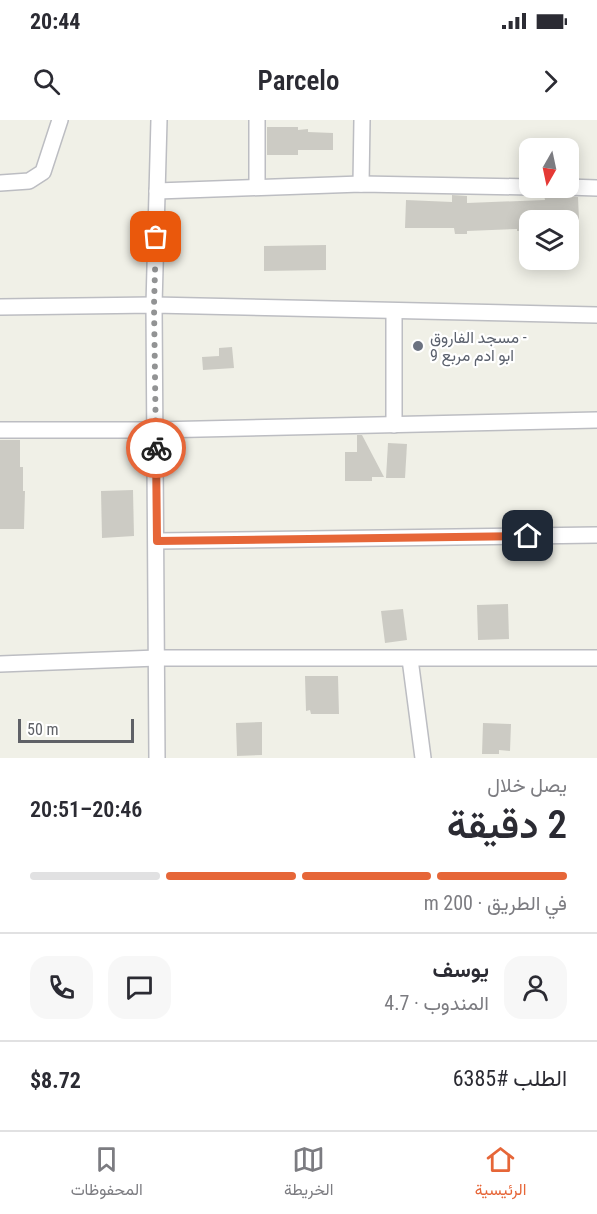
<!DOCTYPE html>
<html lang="ar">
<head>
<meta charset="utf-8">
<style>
	:root { --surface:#fff; --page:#f7f7f7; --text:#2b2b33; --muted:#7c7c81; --line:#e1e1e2; --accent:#e66638 }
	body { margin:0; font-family:"Roboto Condensed",Vazirmatn,sans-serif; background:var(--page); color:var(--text); direction:rtl; height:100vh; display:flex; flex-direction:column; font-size:22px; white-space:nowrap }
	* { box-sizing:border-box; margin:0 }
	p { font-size:20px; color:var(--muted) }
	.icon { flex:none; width:33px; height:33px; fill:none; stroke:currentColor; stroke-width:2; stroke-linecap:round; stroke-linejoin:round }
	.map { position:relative; height:638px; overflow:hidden; direction:ltr }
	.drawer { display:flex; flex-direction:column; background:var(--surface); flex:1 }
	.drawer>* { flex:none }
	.needle { width:39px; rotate:189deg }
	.buttons { position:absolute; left:519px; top:18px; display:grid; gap:12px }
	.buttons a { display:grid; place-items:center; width:60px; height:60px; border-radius:12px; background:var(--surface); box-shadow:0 3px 15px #0003; font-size:30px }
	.scale { position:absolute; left:18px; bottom:15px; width:116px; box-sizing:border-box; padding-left:6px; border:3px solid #5f6167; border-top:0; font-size:16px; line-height:21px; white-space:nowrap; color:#5f6167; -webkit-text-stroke:4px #fff; paint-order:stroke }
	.pin { position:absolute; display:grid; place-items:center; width:51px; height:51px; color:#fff; margin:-26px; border-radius:12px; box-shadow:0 3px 9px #0006 }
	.courier { position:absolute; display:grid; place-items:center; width:60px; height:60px; margin:-30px; border:4px solid #e66638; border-radius:50%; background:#fff; color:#222; box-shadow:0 2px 8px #0007 }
	.headline em { font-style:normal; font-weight:600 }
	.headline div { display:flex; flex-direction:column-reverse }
	.headline { display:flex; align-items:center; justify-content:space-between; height:102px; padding:0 30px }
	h1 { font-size:39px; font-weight:600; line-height:45px }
	.bar { display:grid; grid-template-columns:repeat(4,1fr); gap:9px 6px; align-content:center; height:72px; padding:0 30px }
	.bar i { height:8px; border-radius:4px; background:var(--line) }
	.bar .on { background:var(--accent) }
	.bar p { grid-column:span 4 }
	.line { display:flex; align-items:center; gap:15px; padding:0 30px; border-top:2px solid var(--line) }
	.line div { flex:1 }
	.round { display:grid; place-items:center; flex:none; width:63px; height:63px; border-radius:18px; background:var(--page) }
	.status { display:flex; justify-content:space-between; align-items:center; height:42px; padding:0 30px; background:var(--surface); direction:ltr }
	.status svg { height:16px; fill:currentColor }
	header { display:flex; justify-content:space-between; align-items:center; height:78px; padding:0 30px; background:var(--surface); font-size:27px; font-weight:600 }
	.menu { display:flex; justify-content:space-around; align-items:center; height:84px; border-top:2px solid var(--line); background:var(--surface); font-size:16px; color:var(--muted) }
	.menu a { display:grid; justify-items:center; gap:3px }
	.menu .on { color:var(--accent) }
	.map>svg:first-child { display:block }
	.building { fill:#cccbc4 }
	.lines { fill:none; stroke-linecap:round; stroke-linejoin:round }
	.street-casing { stroke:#bcbdc2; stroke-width:18 }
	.street { stroke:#fff; stroke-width:15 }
	.done { stroke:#929394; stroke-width:6; stroke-dasharray:0 10.8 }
	.route { stroke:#e66638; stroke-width:8 }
	.worship-dot { fill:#6b7280; stroke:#fff; stroke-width:2 }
	.labels { text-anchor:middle; stroke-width:4.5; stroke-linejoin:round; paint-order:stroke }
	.worship-label { font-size:16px; fill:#5b616d; stroke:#fff; text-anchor:start }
</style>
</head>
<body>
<div class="status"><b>20:44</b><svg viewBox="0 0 49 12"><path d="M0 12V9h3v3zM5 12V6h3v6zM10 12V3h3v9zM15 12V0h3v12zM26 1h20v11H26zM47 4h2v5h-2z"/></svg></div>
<header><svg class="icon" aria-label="forward" viewBox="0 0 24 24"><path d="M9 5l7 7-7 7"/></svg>Parcelo<svg class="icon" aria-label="search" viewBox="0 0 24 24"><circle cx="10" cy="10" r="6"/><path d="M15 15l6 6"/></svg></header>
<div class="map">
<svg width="597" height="638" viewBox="0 0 597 638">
	<rect width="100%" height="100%" fill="#f0f0e7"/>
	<!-- building -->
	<g class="building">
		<path d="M267,7h31v3l10,-1v3l25,1v17h-35v5h-31z"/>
		<path d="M452,75l15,1v7l78,-3 -1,-5h18l16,2 1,23h-49l-1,11h-12v-2l-50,2v3h-12l-1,-6h-49l1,-28 46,2z"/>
		<path d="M326,125v25l-62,1v-25z"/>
		<path d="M232,227l2,21 -31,2 -1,-13 17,-1v-8z"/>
		<path d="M357,315h5l22,42h-12v4h-27v-29h12z"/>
		<path d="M0,320h20v27h3v24h2l-1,38h-24z"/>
		<path d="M388,323l19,1 -2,34h-19z"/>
		<path d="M133,370l1,46 -32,2 -1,-47z"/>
		<path d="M508,484l1,35 -31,1 -1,-35z"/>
		<path d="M403,489l4,31 -22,3 -4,-32z"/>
		<path d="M305,556h33l1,38h-28l-1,-4 -4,1z"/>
		<path d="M262,602v33l-25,1 -1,-33z"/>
		<path d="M483,603l28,1 -1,27 -11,-1v4h-17z"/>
	</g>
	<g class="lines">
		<!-- street casing -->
		<g class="street-casing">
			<g id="street">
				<path d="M257,0v67"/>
				<path d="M0,63l29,-2 14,-9 17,-52"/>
				<path d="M361,64l1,-64"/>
				<path d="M568,67l29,1"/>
				<path d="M157,71l204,-7 169,3"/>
				<path d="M0,187l154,-2 443,10"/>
				<path d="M394,305v-114"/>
				<path d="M0,310h156l441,-10"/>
				<path d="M157,421l440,-6"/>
				<path d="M410,539l13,99"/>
				<path d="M0,544l157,-6h440"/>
				<path d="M157,638l-3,-453 5,-185"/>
			</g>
		</g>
		<!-- street -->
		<use href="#street" class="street"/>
	</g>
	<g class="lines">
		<!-- done -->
		<path class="done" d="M156,117l-2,68 2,143"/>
		<!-- route -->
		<path class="route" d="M156,328l1,93 371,-5"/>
	</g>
	<!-- markers -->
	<circle class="worship-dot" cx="418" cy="226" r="6"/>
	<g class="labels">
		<!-- worship labels -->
		<g class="worship-label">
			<text x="430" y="223">مسجد الفاروق -<tspan x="430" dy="18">ابو ادم مربع 9</tspan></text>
		</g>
	</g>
</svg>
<div class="buttons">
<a><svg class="needle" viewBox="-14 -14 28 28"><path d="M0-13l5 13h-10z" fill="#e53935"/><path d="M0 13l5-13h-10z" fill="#7c7c81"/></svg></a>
<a><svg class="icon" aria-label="layers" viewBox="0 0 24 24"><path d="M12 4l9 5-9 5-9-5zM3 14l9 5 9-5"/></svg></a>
</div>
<div class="scale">50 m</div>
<div class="pin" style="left:156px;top:117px;background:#ea580c"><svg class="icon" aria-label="bag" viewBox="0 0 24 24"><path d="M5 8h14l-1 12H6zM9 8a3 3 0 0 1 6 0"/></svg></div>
<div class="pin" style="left:528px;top:416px;background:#1f2937"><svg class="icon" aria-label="home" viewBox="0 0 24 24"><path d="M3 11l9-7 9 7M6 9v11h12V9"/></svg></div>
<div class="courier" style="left:156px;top:328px"><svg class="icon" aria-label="bike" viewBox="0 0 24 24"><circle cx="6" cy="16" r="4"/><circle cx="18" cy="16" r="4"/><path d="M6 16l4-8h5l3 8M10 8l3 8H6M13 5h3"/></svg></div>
</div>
<section class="drawer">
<div class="headline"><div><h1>2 دقيقة</h1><p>يصل خلال</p></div><em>20:46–20:51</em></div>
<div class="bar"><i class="on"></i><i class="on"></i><i class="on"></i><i></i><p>في الطريق · 200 m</p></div>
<div class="line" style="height:108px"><a class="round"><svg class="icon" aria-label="person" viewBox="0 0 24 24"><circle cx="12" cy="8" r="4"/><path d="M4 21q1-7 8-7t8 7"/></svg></a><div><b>يوسف</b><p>المندوب · 4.7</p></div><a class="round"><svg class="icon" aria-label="chat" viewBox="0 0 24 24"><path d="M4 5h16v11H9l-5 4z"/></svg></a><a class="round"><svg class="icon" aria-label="phone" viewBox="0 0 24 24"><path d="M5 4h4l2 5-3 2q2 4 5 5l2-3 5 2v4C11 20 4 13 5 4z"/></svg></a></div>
<div class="line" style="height:78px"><div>الطلب #6385</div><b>$8.72</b></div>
</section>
<nav class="menu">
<a class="on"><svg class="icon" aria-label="home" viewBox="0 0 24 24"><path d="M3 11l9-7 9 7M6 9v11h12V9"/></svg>الرئيسية</a>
<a><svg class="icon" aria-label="map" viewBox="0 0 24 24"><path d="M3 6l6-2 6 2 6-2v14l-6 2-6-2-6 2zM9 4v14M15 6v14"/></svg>الخريطة</a>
<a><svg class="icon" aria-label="saved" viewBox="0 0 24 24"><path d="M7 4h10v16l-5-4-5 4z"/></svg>المحفوظات</a>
</nav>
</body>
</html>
